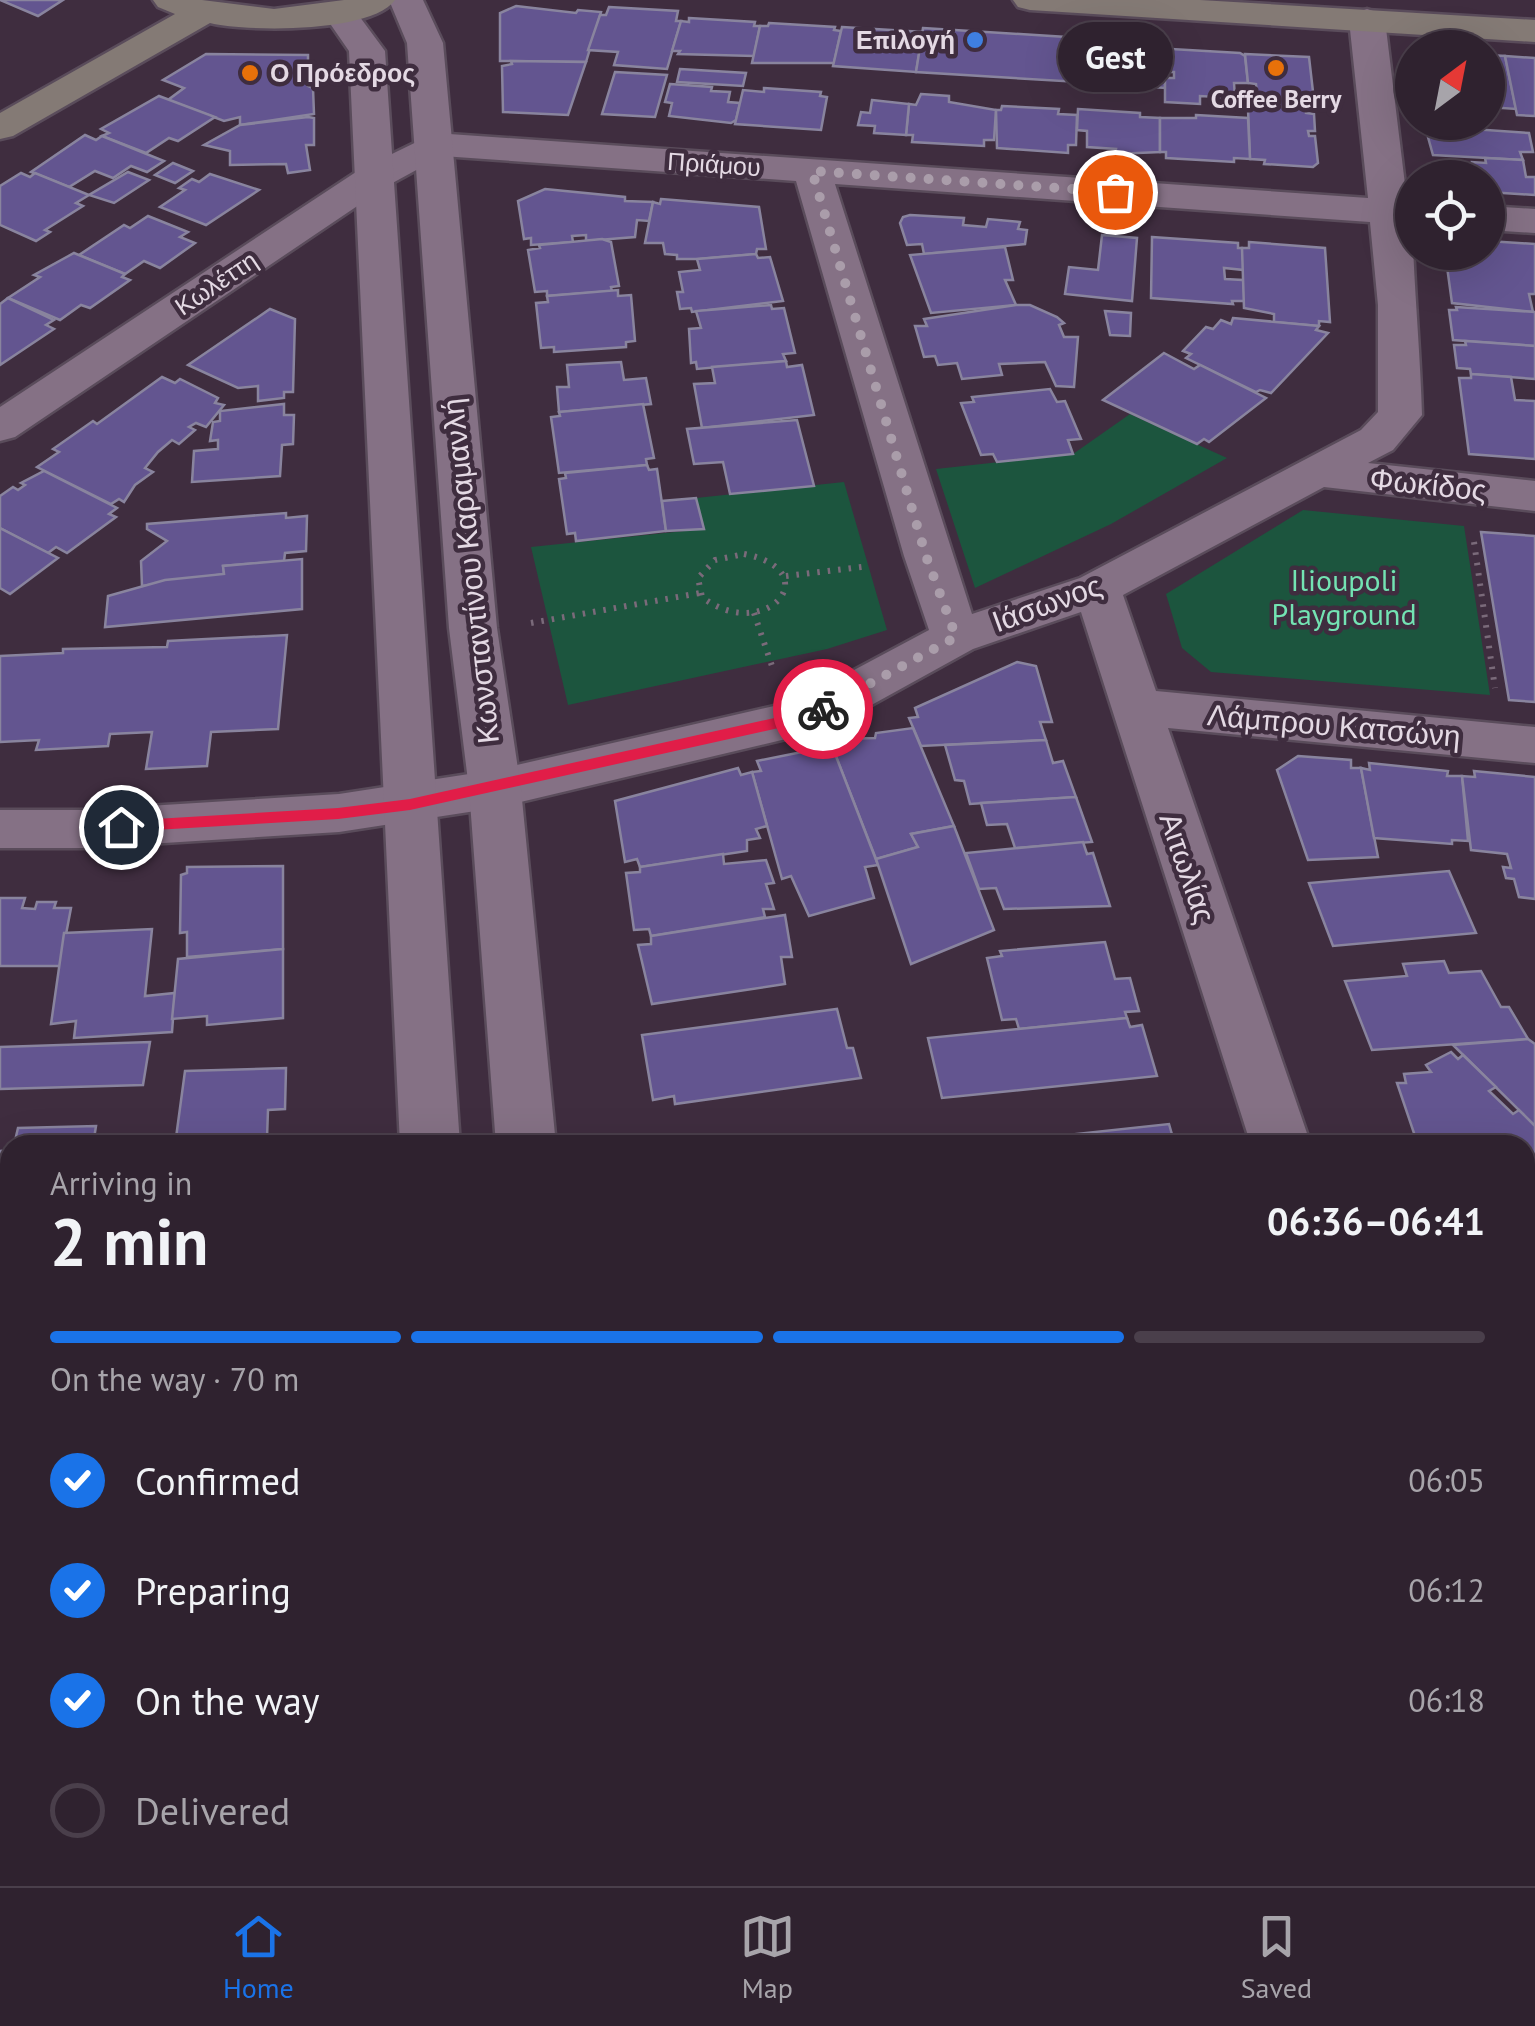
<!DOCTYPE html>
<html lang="en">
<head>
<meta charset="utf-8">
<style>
	:root { --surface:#2f222f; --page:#372a37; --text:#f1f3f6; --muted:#a7a4aa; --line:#4a3f4b; --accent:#1a73e8 }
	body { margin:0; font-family:"PT Sans",sans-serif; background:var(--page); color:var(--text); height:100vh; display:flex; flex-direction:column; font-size:38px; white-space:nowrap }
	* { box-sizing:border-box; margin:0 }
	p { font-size:32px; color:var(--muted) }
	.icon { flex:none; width:55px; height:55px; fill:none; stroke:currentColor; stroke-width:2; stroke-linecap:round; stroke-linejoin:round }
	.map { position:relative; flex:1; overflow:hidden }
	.sheet { position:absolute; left:0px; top:1135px; width:1535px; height:752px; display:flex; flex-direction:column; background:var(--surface); border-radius:30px 30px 0 0; box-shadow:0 10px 40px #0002,0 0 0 2px var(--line) }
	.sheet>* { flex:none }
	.needle { width:65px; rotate:32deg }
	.fabs { position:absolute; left:1395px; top:30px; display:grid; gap:20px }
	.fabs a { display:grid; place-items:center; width:110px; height:110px; border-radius:50%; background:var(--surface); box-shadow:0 10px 40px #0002,0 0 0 2px var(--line); font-size:50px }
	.pin { position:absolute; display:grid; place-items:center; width:85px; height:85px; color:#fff; margin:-42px; border:5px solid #fff; border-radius:50%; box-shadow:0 2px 10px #0007 }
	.courier { position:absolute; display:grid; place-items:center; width:100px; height:100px; margin:-50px; border:8px solid #e11d48; border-radius:50%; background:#fff; color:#222; box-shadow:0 2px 12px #0007 }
	.bubble { position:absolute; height:70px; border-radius:35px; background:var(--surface); box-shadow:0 10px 40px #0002,0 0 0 2px var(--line); font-size:32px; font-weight:700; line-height:70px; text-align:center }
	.overview em { font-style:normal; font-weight:700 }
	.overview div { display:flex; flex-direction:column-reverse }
	.overview { display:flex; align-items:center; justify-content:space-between; height:170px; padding:0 50px }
	h1 { font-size:65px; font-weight:700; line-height:75px }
	.bar { display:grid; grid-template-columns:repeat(4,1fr); gap:15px 10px; align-content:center; height:120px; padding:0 50px }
	.bar i { height:12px; border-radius:8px; background:var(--line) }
	.bar .active { background:var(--accent) }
	.bar p { grid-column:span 4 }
	ol { padding:0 50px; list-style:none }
	li { display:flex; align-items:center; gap:30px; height:110px }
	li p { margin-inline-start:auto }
	li .icon { padding:10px; border-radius:50%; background:var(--accent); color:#fff; stroke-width:4 }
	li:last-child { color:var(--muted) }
	li i { width:55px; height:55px; border:5px solid var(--line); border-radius:50% }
	.menu { display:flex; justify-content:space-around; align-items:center; height:140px; border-top:2px solid var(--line); background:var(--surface); font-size:28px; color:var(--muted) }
	.menu a { display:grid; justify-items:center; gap:5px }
	.menu .active { color:var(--accent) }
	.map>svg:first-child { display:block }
	.green { fill:#1c553e }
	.building { fill:#635590; stroke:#89849e; stroke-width:2.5 }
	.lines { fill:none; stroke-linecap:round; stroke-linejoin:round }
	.minor-casing { stroke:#5a4c5b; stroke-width:5 }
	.tertiary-casing { stroke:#5a4c5b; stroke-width:5 }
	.secondary-casing { stroke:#5a4c5b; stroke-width:5 }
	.path { stroke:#7a6a7a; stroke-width:6; stroke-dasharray:2.5 8; stroke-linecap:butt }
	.minor { fill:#857185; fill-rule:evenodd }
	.tertiary { fill:#857185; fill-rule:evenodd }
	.secondary { fill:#847a75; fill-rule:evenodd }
	.route { fill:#e11d48 }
	.done { stroke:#aa9daa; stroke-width:10; stroke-dasharray:0 18 }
	.shop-dot { fill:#3f7fe0; stroke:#3f2d3f; stroke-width:4 }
	.food-dot { fill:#e8710a; stroke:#3f2d3f; stroke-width:4 }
	.labels { text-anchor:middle; stroke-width:9; stroke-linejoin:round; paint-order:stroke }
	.far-poi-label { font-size:25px; font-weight:bold; fill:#e4d9e4; stroke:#3f2d3f; text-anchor:end }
	.far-street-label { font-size:25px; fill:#e4d9e4; stroke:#3f2d3f }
	.street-label { font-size:30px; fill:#e4d9e4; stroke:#3f2d3f }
	.park-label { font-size:30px; fill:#73e3b3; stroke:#3f2d3f }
</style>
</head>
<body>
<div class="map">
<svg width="1535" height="1886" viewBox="0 0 1535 1886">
	<rect width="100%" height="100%" fill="#3f2d3f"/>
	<!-- green -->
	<g class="green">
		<path d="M1130,414l97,44 -116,66 -136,64 -39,-119 137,-15z"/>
		<path d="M844,482l43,148 -60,19 -259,56 -37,-158 173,-18 -8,-31z"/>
		<path d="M1303,510l161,16 26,169 -279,-23 -29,-24 -16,-54z"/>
	</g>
	<!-- building -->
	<g class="building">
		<path d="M0,0h63l-25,16z"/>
		<path d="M516,6l60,7 2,-3 23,2 -15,50 -86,-1v-48z"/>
		<path d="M609,7l69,4 -2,10h5l-14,48 -53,-4 4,-13 -30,-2 12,-35h6z"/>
		<path d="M689,18l66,4 -1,4h6l-6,30 -76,-2 2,-3h-8l9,-30 8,1z"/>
		<path d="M769,23l66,4 -1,3 7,1 -7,32h-82l8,-37h8z"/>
		<path d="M842,27l81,5 -7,40 -83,-6z"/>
		<path d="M923,28l159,10 -3,44 -163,-10z"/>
		<path d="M1090,42l68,5v5h7v36l-86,-6 2,-37h9z"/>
		<path d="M1171,49l69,4 5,3 3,27h-14l1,15 -35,-2v8l-35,-2v-24h9v-6h-8l-1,-20 6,1z"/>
		<path d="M206,54l102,1v31l5,2 1,26 -74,11v-8l-16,4 -56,-21 16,-12 -21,-8z"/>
		<path d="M1245,54l64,3 6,52 -67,-4 -1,-11 10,1 -1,-11 -8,-1z"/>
		<path d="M1488,55l17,1 11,53 -28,-2z"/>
		<path d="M1505,56l30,2v58l-18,-1z"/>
		<path d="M511,61l75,1 -18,53 -65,-3 -1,-46 10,-2z"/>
		<path d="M680,69l66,4 -3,13 -66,-4z"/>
		<path d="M615,72l52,3 -12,42 -53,-3z"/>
		<path d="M670,84l42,3 -1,4 19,1 -2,10 12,1 -4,17 -5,3 -62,-7 3,-13 -7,-1z"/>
		<path d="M764,88l57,4 -1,4 7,1 -6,33 -86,-6 8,-34 21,2z"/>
		<path d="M921,94l28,2v6l47,8 -2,30h-10v6l-72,-4 1,-7h-7l3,-31 7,1z"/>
		<path d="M159,96l56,21 -37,24 -9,-3 -23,15 -44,-17 7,-3 -8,-4z"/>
		<path d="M872,100l37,4 -3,31 -32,-2 1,-7 -17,-1 3,-13 9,1z"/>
		<path d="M1002,106l57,3 -1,5 19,1 -1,30h-8v8l-71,-5 -1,-38h5z"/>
		<path d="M1258,106l48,2v5l8,1 1,17h-7l1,5h6l3,27 -5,4 -49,-3 1,-4 -15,-1 -2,-50h10z"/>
		<path d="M1078,109l62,4v4l20,1v34l-45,2 1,-5 -29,-2v-16l-10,-1z"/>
		<path d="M1196,115l52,3 2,41 -16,-1v4l-68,-4v-6h-6v-34h36z"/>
		<path d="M308,117l6,1v27h-8l4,25 -22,3 -2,-9 -56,1v-14l-26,-6 36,-20z"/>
		<path d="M1429,126l100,7 4,19h-13l3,8 -90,-5 -7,-25h4z"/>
		<path d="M85,135l11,5 6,-4 62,25 -17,11 -16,-6 -18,12 -18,-7 -26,16 -38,-15z"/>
		<path d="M1485,158l38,2 3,17h9v18l-47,-3v-14h-20l-1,-5h7l-2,-11 14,1z"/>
		<path d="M173,163l20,8 -18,12 -20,-8z"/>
		<path d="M128,172l21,8 -35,23 -25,-8z"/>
		<path d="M21,173l9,4 5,-4 54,22 -13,8 7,3 -38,24 5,2 -14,9 -36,-16v-39z"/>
		<path d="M210,174l49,16 -53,35 -46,-18 25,-17 -6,-2 13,-9 7,3z"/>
		<path d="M545,189l80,8v4l28,1 -4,19 -12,-1 -2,17 -49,4v-6l-14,1 1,6 -42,3v-7l-7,1 -6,-38z"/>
		<path d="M661,199l98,8 7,42h-9l-1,5 -59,5h-20v-4l-12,-1 -2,-11h-18l8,-41 7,2z"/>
		<path d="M910,215l54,3 -1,7 23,2 2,-8 32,3 -2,7 9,1 -2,14 -101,10 -2,-10 -15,1 -7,-22 3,-6z"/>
		<path d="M148,216l40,16 -8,5 15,6 -35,25 -16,-7 -19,13 -46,-19 45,-30 6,3z"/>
		<path d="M1102,235l35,3 -5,63 -67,-7 4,-27 29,3z"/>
		<path d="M1152,237l86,6v5h4l2,22 -20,-2 1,11 18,1 2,21h-13l1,3 -82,-6z"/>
		<path d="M602,239l9,3 8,44 -8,1 1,4 -65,5v-5l-12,1 -7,-42 12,-2 -1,-3z"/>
		<path d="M1488,241l47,3v50h-6l4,18 -81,-9 -7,-51h43z"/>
		<path d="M1249,242l76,6 5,74 -11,-1v5l-45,-4v-8l-30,-6 -2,-60h7z"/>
		<path d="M1005,247l8,33h-8l11,25 -85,8 -21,-58z"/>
		<path d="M74,253l51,21 -3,3 8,3 -40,28 -9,-3 -21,15 -52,-22 32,-21 -6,-2z"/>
		<path d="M756,254l2,4 12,-1 13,44 -91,11 -1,-4 -11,1 -3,-17h6l-4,-20 21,-2 -3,-11z"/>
		<path d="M618,290v6l13,-1 4,46 -9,1v5l-72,5v-5l-13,1 -5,-45 12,-1 -1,-6z"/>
		<path d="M8,298l46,22 -8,5 8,4 -54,36v-61z"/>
		<path d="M771,305l1,4 12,-1 11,45 -12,1 3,7 -89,8 -1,-7 -5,1 -2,-34 12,-1 -5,-17z"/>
		<path d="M1016,305h14l27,12 7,6 -5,2 5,12h14l-4,50 -18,-1 -11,-24 -46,2 3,11 -40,4 -5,-16 -19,2 -3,-9 -11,1 -9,-31h12l-3,-7z"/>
		<path d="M1456,307l79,5v34l-82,-6 -4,-30h8z"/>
		<path d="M270,309l25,10 -2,73h-9v6l-26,3v-15l-20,2 -50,-23z"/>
		<path d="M1105,311l26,2 -1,23 -20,-1z"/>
		<path d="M1233,318l86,8 -3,4 12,3 -57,60 -11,-3 -4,2 -70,-34 5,-4 -8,-3 23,-24 7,2 8,-9 10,4z"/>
		<path d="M1465,341l70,5v33l-64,-5 -1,-5 -13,-1 -3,-23h12z"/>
		<path d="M1164,353l30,16 6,-4 66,33 -57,44 -5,-3 -7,5 -94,-44z"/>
		<path d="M786,361l1,6 15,-2 12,50 -112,13 -8,-44 21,-1 -3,-16z"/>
		<path d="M621,362l3,18 22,-2 5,26 -92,8 -2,-25h12l-2,-22z"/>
		<path d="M1471,374l40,3 4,23 20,1v58l-66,-5 -10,-76h12z"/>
		<path d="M162,377l13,6 5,-4 38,19 -3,5 9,2 -18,22 -10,-4 -7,4 6,3 -16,14 -7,-4 -14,12 -13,16 8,4 -18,13 -11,17 -5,-3 -8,5 -74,-37 22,-15 -6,-3 40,-28 4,3z"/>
		<path d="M1050,389l7,13 8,-1 16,38 -13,1 5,14 -76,8 -4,-8 -12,1 -20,-52 13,-1 -2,-5z"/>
		<path d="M284,404v11h10l-1,29 -11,1 -2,31 -88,6 2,-31 24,-2v-9l-8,1 3,-19 7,-1v-10z"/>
		<path d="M643,404l11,54 -8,1 1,6 -88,8 -8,-56 9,-1 -1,-4z"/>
		<path d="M797,420l17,66 -84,8 -7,-32 -29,2 -7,-35z"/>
		<path d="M647,465l2,5 8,-1 9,62 -90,10 -1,-8 -8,1 -8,-55 7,-1 -1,-5z"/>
		<path d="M44,471l73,37 -8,6 7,3 -49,36 -11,-6 -8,6 -48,-25v-32l13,-9 5,3 7,-5 -4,-2z"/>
		<path d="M696,498l8,31 -38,2 -4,-30z"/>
		<path d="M286,513v5l21,-2 -1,35 -21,2 -1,8 -61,5 1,8 -82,12 -1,-25 26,-20 -20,-12v-5z"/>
		<path d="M0,528l58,30 -48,36 -10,-6z"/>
		<path d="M1481,532l54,4v166l-26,-2z"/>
		<path d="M302,559v50l-197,18 3,-31 57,-16 59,-6 -1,-8z"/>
		<path d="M287,635l-9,94 -67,3 -4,34 -61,3 6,-37 -42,2 -2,12 -72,4 3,-10 -39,2v-86l63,-3v-4l104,-2 1,-6z"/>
		<path d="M1017,662l19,4 16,56h-12l6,18 -125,6 -12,-28 9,-1 -3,-9z"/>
		<path d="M913,728l41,98 -43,8 7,13 -42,12 -44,-113 10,-7 33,-1 1,-5z"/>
		<path d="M1046,740l7,23 10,-2 13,36 -106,7 -6,-23 -9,-1 -10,-35z"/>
		<path d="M832,746l46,119 -13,2 9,31 -65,18 -18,-40 -9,3 -30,-107 9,-1 -4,-10z"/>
		<path d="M1298,756l53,4v8h10l17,89 -70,3 -31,-90z"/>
		<path d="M1369,763l79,8 -1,5h15l6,65 -16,-1v4l-78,-6 -13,-70 9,2z"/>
		<path d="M738,768l3,7 11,-3 15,54 -11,3 4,9 -13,2v11l-107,16 -3,-8 -12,3 -10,-61z"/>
		<path d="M1474,771l61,6v122l-16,-2 -5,-18 -8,-1 -3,-11 8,1 -4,-14 -36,-4 -9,-74 13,1z"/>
		<path d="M1076,797l16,45 -77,6 -8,-24 -20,1 -6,-22z"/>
		<path d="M954,826l40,104 -83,34 -35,-105 42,-12 -7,-13z"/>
		<path d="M1083,842l4,12 6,-1 17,53 -106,3 -8,-21 -17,1 -13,-36z"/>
		<path d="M723,854l1,10 42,-4 8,23 -8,1 8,25h-11l2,8 -114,19 -2,-7 -15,1 -8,-57 14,-1v-5z"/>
		<path d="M283,866v83l-96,8v-25l-7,1 1,-58 6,-2v-6z"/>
		<path d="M1449,871l27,62 -143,13 -24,-63z"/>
		<path d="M0,898h25l-3,10 13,1 2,-7h19l-2,6h17l-11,58h-60z"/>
		<path d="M785,915l7,42h-11l4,27 -133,20 -14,-59 13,-1v-8z"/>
		<path d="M152,929l-7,67 30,-3 -3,39 -98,6 2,-17 -25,3 13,-91z"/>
		<path d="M1105,942l10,37 15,-1 9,33 -14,1 2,6 -108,11 -3,-10 -14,1 -15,-62 15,-2 -2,-5z"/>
		<path d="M283,949v69l-76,7v-9l-35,3 6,-60z"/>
		<path d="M1444,961l5,12 32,-2 20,36h8l19,32 -156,11 -27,-69 62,-5 -4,-12z"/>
		<path d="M837,1009l10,39h6l8,30 -186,26 -1,-8 -21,4 -11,-65z"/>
		<path d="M1127,1018l3,9 12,-2 15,51 -215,22 -14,-60z"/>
		<path d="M1528,1039l7,5v82l-82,-81z"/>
		<path d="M150,1042l-7,43 -143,4v-42z"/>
		<path d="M1451,1052l7,7 5,-4 33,32 -7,4 24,23 6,-4 16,16v56l-10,6v-43h-107l-21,-62h9l-2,-9 27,-2 -5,-7z"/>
		<path d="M286,1068l-1,41 -17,1 -1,28 20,-2v9h-112l10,-74z"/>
		<path d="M1169,1124l6,21h-200z"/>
		<path d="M96,1126l-3,19h-79l4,-17z"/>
		<path d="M10,1150v213h-10v-212z"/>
		<path d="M10,1620v30l-10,51v-80z"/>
		<path d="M0,1734h10l-10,66z"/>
		<path d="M125,1878h166v8h-196z"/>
	</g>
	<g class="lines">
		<!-- minor casing -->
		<g class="minor-casing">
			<g id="minor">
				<path d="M1367,9l12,4 6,7 22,181h5c0,67 8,142 10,214l-29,35 -25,13 167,18v30l-211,-24 -201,108 33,96 379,36v36l-367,-35 143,417h-60l-170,-533 -108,37 -145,80 -333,79 -156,24 -255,16h-84v-38h84l255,-16 156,-24 301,-69 133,-71 -25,-74 -108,-375 -354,-25 -55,30 -372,251 -15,4v-34l359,-237 76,-37 933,65 -19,-178 6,-7zM835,184l535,38 8,83v107l-17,18 -281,148 -108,36z"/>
				<path d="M1488,206l47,3v24l-47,-3z"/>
				<rect x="0" y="1450" width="10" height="62"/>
				<path d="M1525,1625l10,4v72l-10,-4z"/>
			</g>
		</g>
		<!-- tertiary casing -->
		<g class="tertiary-casing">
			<g id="tertiary">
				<path d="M389,0h34l20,43 54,585 24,161 35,356h-60l-27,-356 -20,-161 -42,-585z"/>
				<path d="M339,2l12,3 34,46 75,1094h-60l-51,-1094 -27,-39 5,-7z"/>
				<path d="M430,1878h75l2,8h-76z"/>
				<path d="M556,1878h75l2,8h-76z"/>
			</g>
		</g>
		<!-- secondary casing -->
		<g class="secondary-casing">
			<g id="secondary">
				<path d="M153,0h49l72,9 70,-9h51c-23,33 -148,32 -185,23l-197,113 -13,3v-26l175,-99 -17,-7z"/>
				<path d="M1013,0h187l335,20v22l-505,-32 -12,-3z"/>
				<path d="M1535,1328v60l-10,4v-60z"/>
				<path d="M1535,1480v67l-10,4v-67z"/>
				<path d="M729,1878h84l-4,8h-84z"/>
				<path d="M970,1878h85l-4,8h-85z"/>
			</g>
		</g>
		<!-- path -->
		<g class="path">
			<path d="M1474,542l21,146"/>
			<path d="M744,554c86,17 20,91 -42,43l-4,-19 17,-18z"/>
			<path d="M786,576l83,-10"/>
			<path d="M754,613l19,56"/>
			<path d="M531,623l169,-30"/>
		</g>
		<!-- minor -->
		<use href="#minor" class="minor"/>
		<!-- tertiary -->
		<use href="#tertiary" class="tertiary"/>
		<!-- secondary -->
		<use href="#secondary" class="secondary"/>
	</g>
	<!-- route -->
	<path class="route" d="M823,704l7,5 -20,12 -400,89 -72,9 -217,13 -8,-5 8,-6 217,-13 72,-9 396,-88z"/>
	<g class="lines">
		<!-- done -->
		<path class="done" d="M823,709l133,-72 -30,-81 -114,-385 303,21"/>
	</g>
	<!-- markers -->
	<circle class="shop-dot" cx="975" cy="40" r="10"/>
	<g class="food-dot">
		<circle cx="1276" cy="68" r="10"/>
		<circle cx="250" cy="73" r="10"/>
	</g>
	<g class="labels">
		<!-- far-poi labels -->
		<g class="far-poi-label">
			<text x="955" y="49">Επιλογή</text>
			<text x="270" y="82" text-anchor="start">Ο Πρόεδρος</text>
			<text x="1276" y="108" text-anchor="middle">Coffee Berry</text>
		</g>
		<!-- far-street labels -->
		<g class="far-street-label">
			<text transform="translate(714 164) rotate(4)" y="9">Πριάμου</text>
			<text transform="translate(216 283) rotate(-34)" y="9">Κωλέττη</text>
		</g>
		<!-- street labels -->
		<g class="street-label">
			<text transform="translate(1428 485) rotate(6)" y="10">Φωκίδος</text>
			<text transform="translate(471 571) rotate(-96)" y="10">Κωνσταντίνου Καραμανλή</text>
			<text transform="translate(1047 604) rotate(-20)" y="10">Ιάσωνος</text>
			<text transform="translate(1334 726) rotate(5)" y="10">Λάμπρου Κατσώνη</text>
			<text transform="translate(1187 868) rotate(71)" y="10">Αιτωλίας</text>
		</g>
		<!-- park labels -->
		<g class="park-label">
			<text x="1344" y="591">Ilioupoli<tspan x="1344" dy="34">Playground</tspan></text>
		</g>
	</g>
</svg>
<div class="fabs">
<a><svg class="needle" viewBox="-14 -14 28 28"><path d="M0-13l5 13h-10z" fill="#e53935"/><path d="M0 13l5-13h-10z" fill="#a7a4aa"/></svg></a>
<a><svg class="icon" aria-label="locate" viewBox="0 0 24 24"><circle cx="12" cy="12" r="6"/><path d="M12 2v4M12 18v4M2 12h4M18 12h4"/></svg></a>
</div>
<div class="pin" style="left:1115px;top:192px;background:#ea580c"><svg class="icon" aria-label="bag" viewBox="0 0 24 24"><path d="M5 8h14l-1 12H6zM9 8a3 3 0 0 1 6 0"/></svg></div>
<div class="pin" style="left:121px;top:827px;background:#1f2937"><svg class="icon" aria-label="home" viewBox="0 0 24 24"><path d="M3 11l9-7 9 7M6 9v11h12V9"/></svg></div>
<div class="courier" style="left:823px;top:709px"><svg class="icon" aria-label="bike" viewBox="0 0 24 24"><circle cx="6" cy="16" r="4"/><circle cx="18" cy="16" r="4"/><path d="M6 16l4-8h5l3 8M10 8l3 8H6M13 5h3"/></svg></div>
<div class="bubble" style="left:1058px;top:22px;width:115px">Gest</div>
<section class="sheet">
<div class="overview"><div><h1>2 min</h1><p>Arriving in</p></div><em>06:36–06:41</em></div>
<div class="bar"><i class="active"></i><i class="active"></i><i class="active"></i><i></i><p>On the way · 70 m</p></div>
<ol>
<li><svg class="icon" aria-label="check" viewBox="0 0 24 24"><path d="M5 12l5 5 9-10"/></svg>Confirmed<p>06:05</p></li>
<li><svg class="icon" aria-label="check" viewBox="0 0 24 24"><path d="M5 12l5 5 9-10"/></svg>Preparing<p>06:12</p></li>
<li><svg class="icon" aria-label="check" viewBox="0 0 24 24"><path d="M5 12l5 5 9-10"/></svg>On the way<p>06:18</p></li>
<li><i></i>Delivered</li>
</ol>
</section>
</div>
<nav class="menu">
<a class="active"><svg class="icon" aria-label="home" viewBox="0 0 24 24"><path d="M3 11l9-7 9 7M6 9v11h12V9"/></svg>Home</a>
<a><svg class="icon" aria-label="map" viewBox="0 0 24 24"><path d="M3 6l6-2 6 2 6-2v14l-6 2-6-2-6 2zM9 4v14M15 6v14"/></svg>Map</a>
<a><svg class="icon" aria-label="saved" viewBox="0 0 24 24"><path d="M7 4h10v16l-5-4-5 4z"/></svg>Saved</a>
</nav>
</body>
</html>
